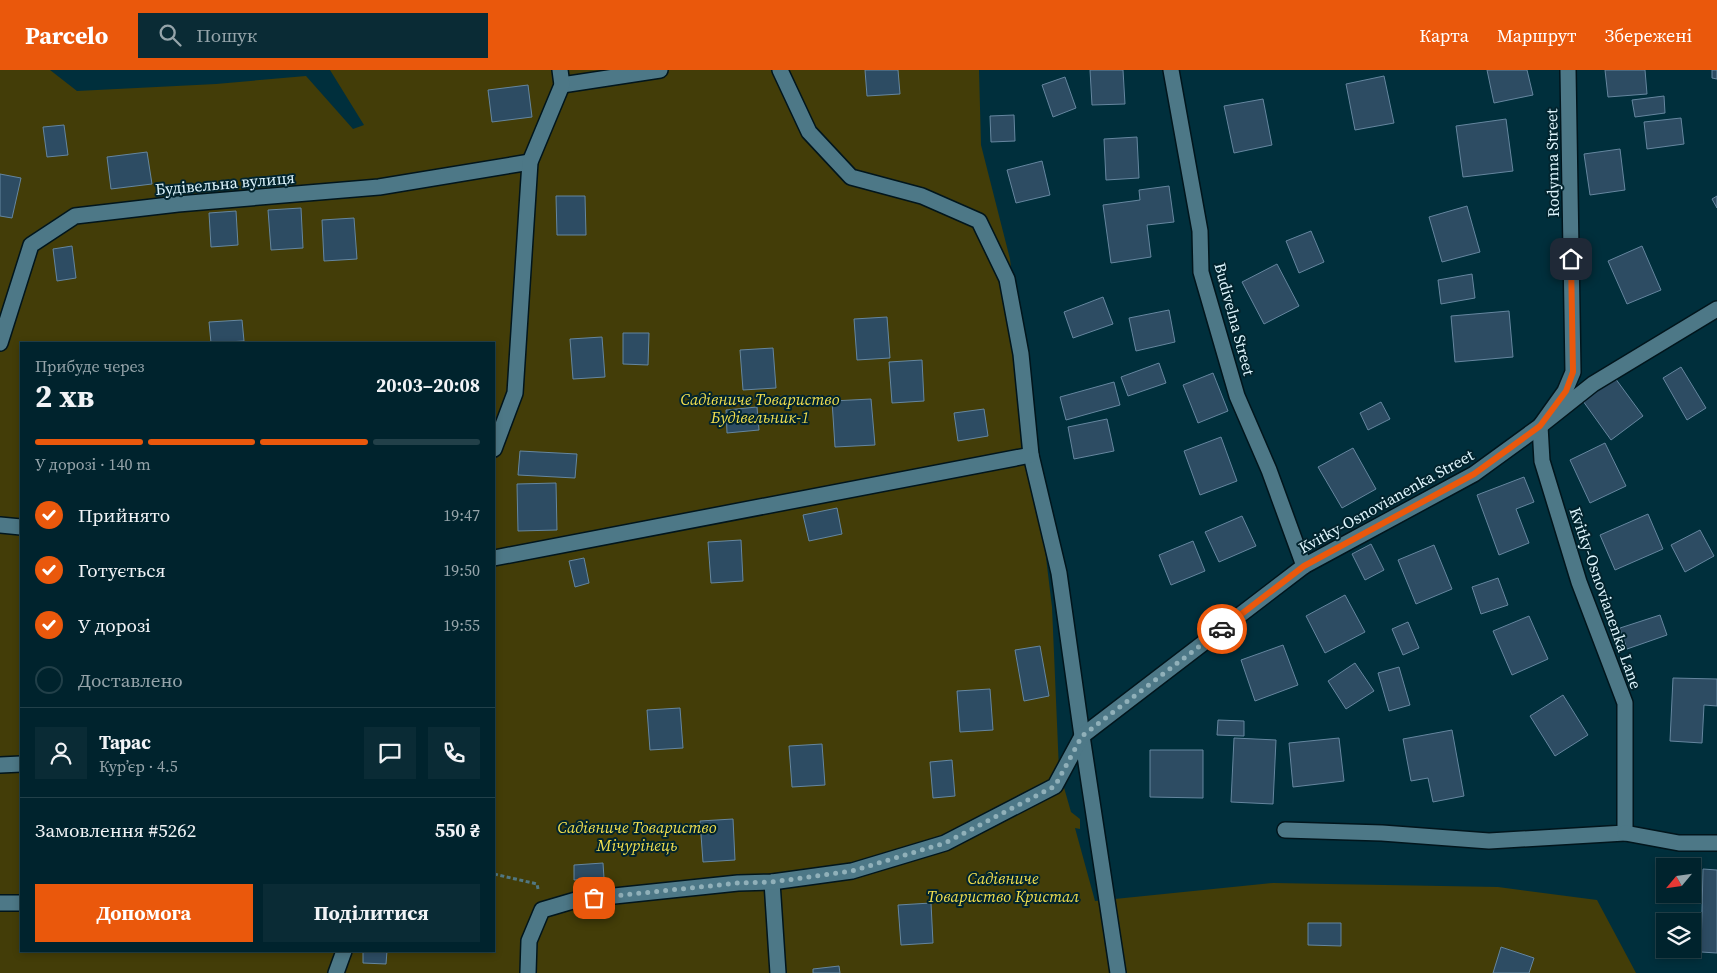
<!DOCTYPE html>
<html lang="uk">
<head>
<meta charset="utf-8">
<style>
	:root { --surface:#00232d; --page:#0a2b35; --text:#f1f3f6; --muted:#95a4aa; --line:#224049; --accent:#ea580c }
	body { margin:0; font-family:"Source Serif 4",serif; background:var(--page); color:var(--text); height:100vh; display:flex; flex-direction:column; font-size:19px; white-space:nowrap }
	* { box-sizing:border-box; margin:0 }
	p { font-size:16px; color:var(--muted) }
	.icon { flex:none; width:28px; height:28px; fill:none; stroke:currentColor; stroke-width:2; stroke-linecap:round; stroke-linejoin:round }
	.map { position:relative; flex:1; overflow:hidden }
	.sheet { position:absolute; left:20px; top:272px; width:475px; height:610px; display:flex; flex-direction:column; background:var(--surface); border-radius:0px; box-shadow:0 2px 8px #0003,0 0 0 1px var(--line) }
	.sheet>* { flex:none }
	.needle { width:32px; rotate:241deg }
	.fabs { position:absolute; left:1656px; top:788px; display:grid; gap:10px }
	.fabs a { display:grid; place-items:center; width:45px; height:45px; border-radius:0px; background:var(--surface); box-shadow:0 2px 8px #0003,0 0 0 1px var(--line); font-size:25px }
	.pin { position:absolute; display:grid; place-items:center; width:42px; height:42px; color:#fff; margin:-21px; border-radius:10px; box-shadow:0 2px 8px #0006 }
	.courier { position:absolute; display:grid; place-items:center; width:50px; height:50px; margin:-25px; border:4px solid #ea580c; border-radius:50%; background:#fff; color:#222; box-shadow:0 1px 6px #0007 }
	.headline em { font-style:normal; font-weight:700 }
	.headline div { display:flex; flex-direction:column-reverse }
	.headline { display:flex; align-items:center; justify-content:space-between; height:85px; padding:0 15px }
	h1 { font-size:32px; font-weight:700; line-height:38px }
	.bar { display:grid; grid-template-columns:repeat(4,1fr); gap:8px 5px; align-content:center; height:60px; padding:0 15px }
	.bar i { height:6px; border-radius:4px; background:var(--line) }
	.bar .on { background:var(--accent) }
	.bar p { grid-column:span 4 }
	.line { display:flex; align-items:center; gap:12px; padding:0 15px; border-top:1px solid var(--line) }
	.line div { flex:1 }
	.round { display:grid; place-items:center; flex:none; width:52px; height:52px; border-radius:0px; background:var(--page) }
	ol { padding:0 15px; list-style:none }
	li { display:flex; align-items:center; gap:15px; height:55px }
	li p { margin-inline-start:auto }
	li .icon { padding:5px; border-radius:50%; background:var(--accent); color:#fff; stroke-width:4 }
	li:last-child { color:var(--muted) }
	li i { width:28px; height:28px; border:2px solid var(--line); border-radius:50% }
	.cta { display:flex; gap:10px; margin-top:auto; padding:10px 15px }
	.cta a { flex:1; height:58px; border-radius:0px; background:var(--accent); color:#fff; font-size:20px; font-weight:700; line-height:58px; text-align:center }
	.cta a+a { background:var(--page); color:var(--text) }
	header { display:flex; align-items:center; gap:30px; box-sizing:border-box; height:70px; padding:0 25px; background:var(--accent); color:#fff }
	header strong { font-size:24px }
	nav { display:flex; gap:28px; margin-inline-start:auto; font-size:18px }
	.search { width:350px; height:45px; background:var(--page); display:flex; align-items:center; gap:12px; box-sizing:border-box; padding:0 18px; border-radius:0px; color:var(--muted); font-size:19px }
	.map>svg:first-child { display:block }
	.green { fill:#433d08; fill-rule:evenodd }
	.building { fill:#2d4c63; stroke:#65869f }
	.lines { fill:none; stroke-linecap:round; stroke-linejoin:round }
	.lane-casing { stroke:#01151c; stroke-width:18 }
	.street-casing { stroke:#01151c; stroke-width:18 }
	.path { stroke:#517782; stroke-width:3; stroke-dasharray:4 2.5; stroke-linecap:butt }
	.lane { stroke:#4d7887; stroke-width:15 }
	.street { stroke:#4d7887; stroke-width:15 }
	.done { stroke:#90b0b9; stroke-width:5; stroke-dasharray:0 9 }
	.route { stroke:#ea580c; stroke-width:6 }
	.labels { text-anchor:middle; stroke-width:4; stroke-linejoin:round; paint-order:stroke }
	.street-label { font-size:16px; fill:#def5fd; stroke:#02242e }
	.park-label { font-size:16px; font-style:italic; fill:#f2df4e; stroke:#02242e }
</style>
</head>
<body>
<header>
<strong>Parcelo</strong>
<div class="search"><svg class="icon" aria-label="search" viewBox="0 0 24 24"><circle cx="10" cy="10" r="6"/><path d="M15 15l6 6"/></svg>Пошук</div>
<nav><a>Карта</a><a>Маршрут</a><a>Збережені</a></nav>
</header>
<div class="map">
<svg width="1717" height="903" viewBox="0 0 1717 903">
	<rect width="100%" height="100%" fill="#002f3c"/>
	<!-- green -->
	<path class="green" d="M0,0h50l27,21 139,-7 90,-8 47,53 11,-4 -34,-55h649l2,75 29,114 42,348 7,163 12,42 9,7v10l-5,-1 20,73 178,-18 225,4 99,13 39,73h-1636zM21,274h473v607h-473z"/>
	<!-- building -->
	<g class="building">
		<path d="M865,0h33l2,24 -33,2z"/>
		<path d="M1090,0h33l2,34 -33,1z"/>
		<path d="M1487,0h40l6,25 -39,8z"/>
		<path d="M1605,0h40l2,24 -39,3z"/>
		<path d="M1712,0h5v9l-5,-1z"/>
		<path d="M1384,6l10,47 -39,7 -9,-46z"/>
		<path d="M1065,7l11,31 -23,9 -11,-32z"/>
		<path d="M528,15l4,32 -40,5 -4,-32z"/>
		<path d="M1664,26l1,17 -30,4 -3,-17z"/>
		<path d="M1263,29l9,46 -38,8 -10,-47z"/>
		<path d="M1014,45l1,26 -24,1 -1,-26z"/>
		<path d="M1681,48l3,26 -37,5 -3,-27z"/>
		<path d="M1506,49l7,52 -50,6 -7,-51z"/>
		<path d="M64,55l4,30 -21,2 -4,-30z"/>
		<path d="M1137,67l2,41 -33,2 -2,-41z"/>
		<path d="M1620,79l5,41 -35,5 -6,-41z"/>
		<path d="M147,82l5,32 -41,5 -4,-32z"/>
		<path d="M1042,91l8,34 -34,8 -9,-33z"/>
		<path d="M0,104l21,4 -9,40 -12,-2z"/>
		<path d="M1169,116l5,36 -27,3 4,32 -40,6 -8,-58 37,-5 -1,-10z"/>
		<path d="M556,126h29l1,39h-29z"/>
		<path d="M1717,126v12l-5,-9z"/>
		<path d="M1467,136l13,46 -38,10 -13,-45z"/>
		<path d="M301,138l2,40 -32,2 -3,-40z"/>
		<path d="M236,141l2,34 -27,2 -2,-34z"/>
		<path d="M354,148l3,41 -33,2 -2,-41z"/>
		<path d="M1311,161l13,31 -25,11 -13,-32z"/>
		<path d="M72,176l4,32 -19,3 -4,-32z"/>
		<path d="M1642,176l19,44 -34,14 -19,-43z"/>
		<path d="M1277,194l22,42 -35,18 -22,-42z"/>
		<path d="M1472,204l3,24 -34,6 -3,-24z"/>
		<path d="M1103,227l10,27 -40,14 -9,-26z"/>
		<path d="M1169,240l6,32 -39,9 -7,-33z"/>
		<path d="M1509,241l4,46 -58,5 -4,-46z"/>
		<path d="M887,247l3,41 -33,2 -3,-41z"/>
		<path d="M242,250l2,21 -33,2 -2,-21z"/>
		<path d="M623,263h26l-1,32 -25,-1z"/>
		<path d="M602,267l3,40 -32,2 -3,-40z"/>
		<path d="M773,278l3,40 -33,2 -3,-40z"/>
		<path d="M922,290l2,41 -32,2 -3,-41z"/>
		<path d="M1159,293l7,20 -38,13 -7,-19z"/>
		<path d="M1681,297l25,41 -19,12 -24,-42z"/>
		<path d="M1213,303l15,38 -30,12 -15,-38z"/>
		<path d="M1615,308l28,38 -32,24 -28,-39z"/>
		<path d="M1114,312l6,23 -54,15 -6,-23z"/>
		<path d="M871,329l4,46 -40,2 -3,-46z"/>
		<path d="M1381,332l9,17 -22,11 -8,-17z"/>
		<path d="M757,337l2,23 -32,3 -1,-23z"/>
		<path d="M984,339l4,27 -30,5 -4,-28z"/>
		<path d="M1107,349l7,32 -40,8 -6,-32z"/>
		<path d="M1221,367l16,44 -37,14 -16,-44z"/>
		<path d="M1605,373l21,43 -36,17 -20,-43z"/>
		<path d="M1353,378l23,41 -34,19 -24,-41z"/>
		<path d="M520,381l57,3 -2,24 -57,-3z"/>
		<path d="M1524,407l10,25 -18,7 13,34 -30,12 -22,-60z"/>
		<path d="M556,413l1,47 -39,1 -1,-47z"/>
		<path d="M837,438l5,26 -33,7 -6,-26z"/>
		<path d="M1648,444l15,35 -48,21 -15,-35z"/>
		<path d="M1242,446l14,30 -37,16 -14,-30z"/>
		<path d="M1700,460l14,26 -29,16 -14,-27z"/>
		<path d="M741,470l2,41 -32,2 -3,-41z"/>
		<path d="M1193,471l12,30 -34,14 -12,-30z"/>
		<path d="M1371,474l13,26 -19,10 -13,-26z"/>
		<path d="M1434,475l18,44 -36,15 -18,-44z"/>
		<path d="M584,488l5,25 -14,4 -6,-26z"/>
		<path d="M1498,508l10,27 -27,9 -9,-27z"/>
		<path d="M1345,525l20,37 -40,21 -19,-37z"/>
		<path d="M1660,545l7,20 -40,14 -7,-21z"/>
		<path d="M1529,546l19,43 -36,16 -19,-44z"/>
		<path d="M1408,552l11,26 -16,7 -11,-26z"/>
		<path d="M1283,575l15,40 -43,16 -14,-41z"/>
		<path d="M1040,576l9,50 -25,5 -9,-51z"/>
		<path d="M1355,593l19,28 -28,18 -18,-28z"/>
		<path d="M1399,597l11,38 -21,6 -11,-38z"/>
		<path d="M1673,608l44,1v27l-13,-1 -2,38 -32,-2z"/>
		<path d="M990,619l3,41 -33,2 -3,-41z"/>
		<path d="M1563,625l25,40 -33,21 -25,-40z"/>
		<path d="M680,638l3,40 -33,2 -3,-40z"/>
		<path d="M1218,650l26,1v15l-27,-1z"/>
		<path d="M1452,660l12,66 -31,6 -5,-24 -17,3 -8,-42z"/>
		<path d="M1234,668l42,2 -3,64 -42,-2z"/>
		<path d="M1339,668l5,43 -51,6 -4,-44z"/>
		<path d="M822,674l3,41 -33,2 -3,-41z"/>
		<path d="M1150,680h53v48l-53,-1z"/>
		<path d="M952,690l3,36 -22,2 -3,-36z"/>
		<path d="M733,749l2,41 -32,2 -3,-41z"/>
		<path d="M603,793l1,15 -30,2v-15z"/>
		<path d="M1660,798h5v26h14v9h-19z"/>
		<path d="M1703,799l14,1v83l-16,-1z"/>
		<path d="M931,833l2,40 -32,2 -3,-40z"/>
		<path d="M1308,853h33v23l-33,-1z"/>
		<path d="M1501,877l33,11 -5,15h-36z"/>
		<path d="M363,881h24l-1,13 -23,-1z"/>
		<path d="M839,896l1,7h-27v-4z"/>
	</g>
	<g class="lines">
		<!-- lane casing -->
		<g class="lane-casing">
			<g id="lane">
				<path d="M0,695l21,-1"/>
				<path d="M0,833h21"/>
			</g>
		</g>
		<!-- street casing -->
		<g class="street-casing">
			<g id="street">
				<path d="M780,0l29,62 42,45 71,19 57,25 28,58 14,75 10,101 28,118 23,163 36,237"/>
				<path d="M1171,0l29,161 1,41 36,124 32,74 35,96"/>
				<path d="M562,15l98,-15"/>
				<path d="M0,273l31,-98 44,-29 103,-12 201,-17 151,-25"/>
				<path d="M494,379l21,-56 15,-231 32,-77 -2,-15"/>
				<path d="M0,455l21,2"/>
				<path d="M494,488l537,-103"/>
				<path d="M1285,760l97,3 107,8 136,-8v-130l-46,-121 -37,-121 -2,-35 25,-35 8,-19 -5,-302"/>
				<path d="M1625,763l54,10h38"/>
				<path d="M772,812l6,91"/>
				<path d="M336,903l8,-22"/>
				<path d="M528,903l1,-32 13,-31 34,-10 162,-17 34,-1 80,-11 93,-28 110,-57 27,-50 222,-170 170,-92 66,-48 53,-42 124,-75"/>
			</g>
		</g>
		<!-- path -->
		<path class="path" d="M494,804l43,10 1,5"/>
		<!-- lane -->
		<use href="#lane" class="lane"/>
		<!-- street -->
		<use href="#street" class="street"/>
	</g>
	<g class="lines">
		<!-- done -->
		<path class="done" d="M594,828l144,-15 34,-1 80,-11 93,-28 110,-57 27,-50 140,-107"/>
		<!-- route -->
		<path class="route" d="M1222,559l82,-63 170,-92 66,-48 26,-35 7,-19 -2,-113"/>
	</g>
	<g class="labels">
		<!-- street labels -->
		<g class="street-label">
			<text transform="translate(1552 93) rotate(-91)" y="6">Rodynna Street</text>
			<text transform="translate(225 113) rotate(-5)" y="6">Будівельна вулиця</text>
			<text transform="translate(1235 249) rotate(75)" y="6">Budivelna Street</text>
			<text transform="translate(1386 431) rotate(-29)" y="6">Kvitky-Osnovianenka Street</text>
			<text transform="translate(1606 528) rotate(71)" y="6">Kvitky-Osnovianenka Lane</text>
		</g>
		<!-- park labels -->
		<g class="park-label">
			<text x="760" y="335">Садівниче Товариство<tspan x="760" dy="18">Будівельник-1</tspan></text>
			<text x="637" y="763">Садівниче Товариство<tspan x="637" dy="18">Мічурінець</tspan></text>
			<text x="1003" y="814">Садівниче<tspan x="1003" dy="18">Товариство Кристал</tspan></text>
		</g>
	</g>
</svg>
<div class="fabs">
<a><svg class="needle" viewBox="-14 -14 28 28"><path d="M0-13l5 13h-10z" fill="#e53935"/><path d="M0 13l5-13h-10z" fill="#95a4aa"/></svg></a>
<a><svg class="icon" aria-label="layers" viewBox="0 0 24 24"><path d="M12 4l9 5-9 5-9-5zM3 14l9 5 9-5"/></svg></a>
</div>
<div class="pin" style="left:594px;top:828px;background:#ea580c"><svg class="icon" aria-label="bag" viewBox="0 0 24 24"><path d="M5 8h14l-1 12H6zM9 8a3 3 0 0 1 6 0"/></svg></div>
<div class="pin" style="left:1571px;top:189px;background:#1f2937"><svg class="icon" aria-label="home" viewBox="0 0 24 24"><path d="M3 11l9-7 9 7M6 9v11h12V9"/></svg></div>
<div class="courier" style="left:1222px;top:559px"><svg class="icon" aria-label="car" viewBox="0 0 24 24"><path d="M5 17H2v-5l4-1 3-4h7l3 4 3 1v5h-3M9 17h6M6 11h13"/><circle cx="7" cy="17" r="2"/><circle cx="17" cy="17" r="2"/></svg></div>
<section class="sheet">
<div class="headline"><div><h1>2 хв</h1><p>Прибуде через</p></div><em>20:03–20:08</em></div>
<div class="bar"><i class="on"></i><i class="on"></i><i class="on"></i><i></i><p>У дорозі · 140 m</p></div>
<ol>
<li><svg class="icon" aria-label="check" viewBox="0 0 24 24"><path d="M5 12l5 5 9-10"/></svg>Прийнято<p>19:47</p></li>
<li><svg class="icon" aria-label="check" viewBox="0 0 24 24"><path d="M5 12l5 5 9-10"/></svg>Готується<p>19:50</p></li>
<li><svg class="icon" aria-label="check" viewBox="0 0 24 24"><path d="M5 12l5 5 9-10"/></svg>У дорозі<p>19:55</p></li>
<li><i></i>Доставлено</li>
</ol>
<div class="line" style="height:90px"><a class="round"><svg class="icon" aria-label="person" viewBox="0 0 24 24"><circle cx="12" cy="8" r="4"/><path d="M4 21q1-7 8-7t8 7"/></svg></a><div><b>Тарас</b><p>Кур’єр · 4.5</p></div><a class="round"><svg class="icon" aria-label="chat" viewBox="0 0 24 24"><path d="M4 5h16v11H9l-5 4z"/></svg></a><a class="round"><svg class="icon" aria-label="phone" viewBox="0 0 24 24"><path d="M5 4h4l2 5-3 2q2 4 5 5l2-3 5 2v4C11 20 4 13 5 4z"/></svg></a></div>
<div class="line" style="height:65px"><div>Замовлення #5262</div><b>550 ₴</b></div>
<div class="cta"><a>Допомога</a><a>Поділитися</a></div>
</section>
</div>
</body>
</html>
